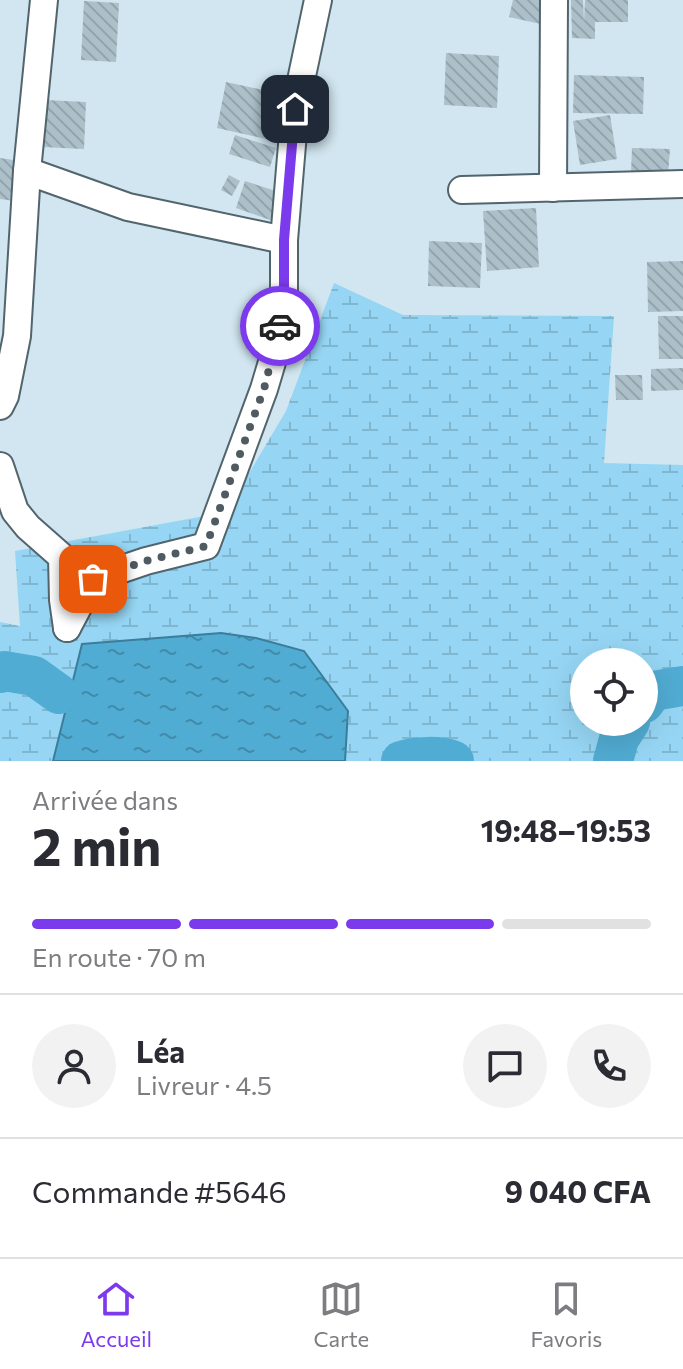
<!DOCTYPE html>
<html lang="fr">
<head>
<meta charset="utf-8">
<style>
	:root { --surface:#fff; --page:#f2f2f3; --text:#2b2b33; --muted:#7c7c81; --line:#e1e1e2; --accent:#7c3aed }
	body { margin:0; font-family:Commissioner,sans-serif; background:var(--page); color:var(--text); height:100vh; display:flex; flex-direction:column; font-size:30px; white-space:nowrap }
	* { box-sizing:border-box; margin:0 }
	p { font-size:26px; color:var(--muted) }
	.icon { flex:none; width:44px; height:44px; fill:none; stroke:currentColor; stroke-width:2; stroke-linecap:round; stroke-linejoin:round }
	.map { position:relative; height:761px; overflow:hidden }
	.drawer { display:flex; flex-direction:column; background:var(--surface); flex:1 }
	.drawer>* { flex:none }
	.fabs { position:absolute; left:570px; top:648px; display:grid; gap:16px }
	.fabs a { display:grid; place-items:center; width:88px; height:88px; border-radius:50%; background:var(--surface); box-shadow:0 8px 32px #0002; font-size:40px }
	.pin { position:absolute; display:grid; place-items:center; width:68px; height:68px; color:#fff; margin:-34px; border-radius:16px; box-shadow:0 4px 12px #0006 }
	.courier { position:absolute; display:grid; place-items:center; width:80px; height:80px; margin:-40px; border:6px solid #7c3aed; border-radius:50%; background:#fff; color:#222; box-shadow:0 2px 10px #0007 }
	.summary em { font-style:normal; font-weight:700 }
	.summary div { display:flex; flex-direction:column-reverse }
	.summary { display:flex; align-items:center; justify-content:space-between; height:136px; padding:0 32px }
	h1 { font-size:52px; font-weight:700; line-height:60px }
	.bar { display:grid; grid-template-columns:repeat(4,1fr); gap:12px 8px; align-content:center; height:96px; padding:0 32px }
	.bar i { height:10px; border-radius:6px; background:var(--line) }
	.bar .current { background:var(--accent) }
	.bar p { grid-column:span 4 }
	.line { display:flex; align-items:center; gap:20px; padding:0 32px; border-top:2px solid var(--line) }
	.line div { flex:1 }
	.round { display:grid; place-items:center; flex:none; width:84px; height:84px; border-radius:42px; background:var(--page) }
	.tabs { display:flex; justify-content:space-around; align-items:center; height:112px; border-top:2px solid var(--line); background:var(--surface); font-size:22px; color:var(--muted) }
	.tabs a { display:grid; justify-items:center; gap:4px }
	.tabs .current { color:var(--accent) }
	.map>svg:first-child { display:block }
	.wetland { fill:url(#wetland-marsh); fill-rule:evenodd }
	.water { fill:url(#water-ripples); stroke:#3b7d9a; stroke-width:2 }
	.lines { fill:none; stroke-linecap:round; stroke-linejoin:round }
	.river { stroke:#51acd3; stroke-width:40 }
	.building { fill:url(#building-back-hatch) }
	.street-casing { stroke:#52656d; stroke-width:30 }
	.street { stroke:#fff; stroke-width:26 }
	.done { stroke:#4f5b61; stroke-width:8; stroke-dasharray:0 14.4 }
	.route { stroke:#7c3aed; stroke-width:10 }
</style>
</head>
<body>
<div class="map">
<svg width="683" height="761" viewBox="0 0 683 761">
	<defs>
		<pattern id="wetland-marsh" width="20" height="14" patternUnits="userSpaceOnUse" patternTransform="scale(2)"><rect width="20" height="14" fill="#96d6f4"/><path d="M1 5h8M5 5V1M11 12h8M15 12V8" fill="none" stroke="#80b7d0"/></pattern>
		<pattern id="water-ripples" width="26" height="14" patternUnits="userSpaceOnUse" patternTransform="scale(2)"><rect width="26" height="14" fill="#51acd3"/><path d="M2 4q2-2 4 0t4 0M15 11q2-2 4 0t4 0" fill="none" stroke="#418baa"/></pattern>
		<pattern id="building-back-hatch" width="6" height="6" patternUnits="userSpaceOnUse" patternTransform="scale(2)"><rect width="6" height="6" fill="#acc0ca"/><path d="M-1 5l2 2M0 0l6 6M5-1l2 2" fill="none" stroke="#93a4ad"/></pattern>
	</defs>
	<rect width="100%" height="100%" fill="#d1e6f0"/>
	<!-- wetland -->
	<path class="wetland" d="M334,283l69,32 211,1 -10,147 79,2v296h-338l3,-50 -92,-73 -35,-5 -139,11 -29,117h-53v-139l20,4 -5,-75 211,-39 60,-101zM584,662h60v60h-60z"/>
	<!-- water -->
	<path class="water" d="M221,633l35,5 48,13 44,60 -3,50h-292l29,-117z"/>
	<g class="lines">
		<!-- river -->
		<g class="river">
			<path d="M0,673l4,-2 30,5 25,18"/>
			<path d="M644,703l9,-12 30,-5"/>
			<path d="M401,761c13,-5 40,-6 53,0"/>
			<path d="M613,761l6,-22 11,-17"/>
		</g>
	</g>
	<!-- building -->
	<g class="building">
		<path d="M513,0h37l-5,25 -36,-8z"/>
		<path d="M571,0h12l1,23 1,-23h43v22h-33v17l-23,-1z"/>
		<path d="M84,1l35,2 -3,59 -35,-2z"/>
		<path d="M446,53l53,3 -2,52 -53,-3z"/>
		<path d="M574,75l70,2 -1,37 -70,-1z"/>
		<path d="M226,82l55,12 -10,46 -54,-12z"/>
		<path d="M44,100l42,2 -2,47 -42,-2z"/>
		<path d="M610,115l7,44 -37,6 -7,-44z"/>
		<path d="M235,135l41,13 -6,19 -41,-13z"/>
		<path d="M632,148l38,1 -2,25 -37,-2z"/>
		<path d="M0,158l27,4 -5,40 -22,-3z"/>
		<path d="M229,175l11,6 -8,15 -11,-6z"/>
		<path d="M245,181l37,12 -9,28 -37,-13z"/>
		<path d="M536,208l3,59 -52,4 -4,-60z"/>
		<path d="M429,241l53,2 -2,45 -52,-2z"/>
		<path d="M683,261v50l-35,1 -1,-50z"/>
		<path d="M658,316h25v43h-24z"/>
		<path d="M683,368v22l-32,1v-22z"/>
		<path d="M615,375h27l1,25h-27z"/>
	</g>
	<g class="lines">
		<!-- street casing -->
		<g class="street-casing">
			<g id="street">
				<path d="M27,171l101,36 156,33"/>
				<path d="M553,188l1,-188"/>
				<path d="M462,190l221,-6"/>
				<path d="M0,406l5,-10 12,-60 10,-165 17,-171"/>
				<path d="M0,466l15,45 13,16 34,30 1,43 4,28"/>
				<path d="M67,628l26,-49 53,-18 60,-15 58,-157 11,-37 9,-51v-61l11,-131 23,-109"/>
			</g>
		</g>
		<!-- street -->
		<use href="#street" class="street"/>
	</g>
	<g class="lines">
		<!-- done -->
		<path class="done" d="M93,579l53,-18 60,-15 58,-157 16,-63"/>
		<!-- route -->
		<path class="route" d="M280,326l4,-25v-61l11,-131"/>
	</g>
</svg>
<div class="fabs">
<a><svg class="icon" aria-label="locate" viewBox="0 0 24 24"><circle cx="12" cy="12" r="6"/><path d="M12 2v4M12 18v4M2 12h4M18 12h4"/></svg></a>
</div>
<div class="pin" style="left:93px;top:579px;background:#ea580c"><svg class="icon" aria-label="bag" viewBox="0 0 24 24"><path d="M5 8h14l-1 12H6zM9 8a3 3 0 0 1 6 0"/></svg></div>
<div class="pin" style="left:295px;top:109px;background:#1f2937"><svg class="icon" aria-label="home" viewBox="0 0 24 24"><path d="M3 11l9-7 9 7M6 9v11h12V9"/></svg></div>
<div class="courier" style="left:280px;top:326px"><svg class="icon" aria-label="car" viewBox="0 0 24 24"><path d="M5 17H2v-5l4-1 3-4h7l3 4 3 1v5h-3M9 17h6M6 11h13"/><circle cx="7" cy="17" r="2"/><circle cx="17" cy="17" r="2"/></svg></div>
</div>
<section class="drawer">
<div class="summary"><div><h1>2 min</h1><p>Arrivée dans</p></div><em>19:48–19:53</em></div>
<div class="bar"><i class="current"></i><i class="current"></i><i class="current"></i><i></i><p>En route · 70 m</p></div>
<div class="line" style="height:144px"><a class="round"><svg class="icon" aria-label="person" viewBox="0 0 24 24"><circle cx="12" cy="8" r="4"/><path d="M4 21q1-7 8-7t8 7"/></svg></a><div><b>Léa</b><p>Livreur · 4.5</p></div><a class="round"><svg class="icon" aria-label="chat" viewBox="0 0 24 24"><path d="M4 5h16v11H9l-5 4z"/></svg></a><a class="round"><svg class="icon" aria-label="phone" viewBox="0 0 24 24"><path d="M5 4h4l2 5-3 2q2 4 5 5l2-3 5 2v4C11 20 4 13 5 4z"/></svg></a></div>
<div class="line" style="height:104px"><div>Commande #5646</div><b>9 040 CFA</b></div>
</section>
<nav class="tabs">
<a class="current"><svg class="icon" aria-label="home" viewBox="0 0 24 24"><path d="M3 11l9-7 9 7M6 9v11h12V9"/></svg>Accueil</a>
<a><svg class="icon" aria-label="map" viewBox="0 0 24 24"><path d="M3 6l6-2 6 2 6-2v14l-6 2-6-2-6 2zM9 4v14M15 6v14"/></svg>Carte</a>
<a><svg class="icon" aria-label="saved" viewBox="0 0 24 24"><path d="M7 4h10v16l-5-4-5 4z"/></svg>Favoris</a>
</nav>
</body>
</html>
